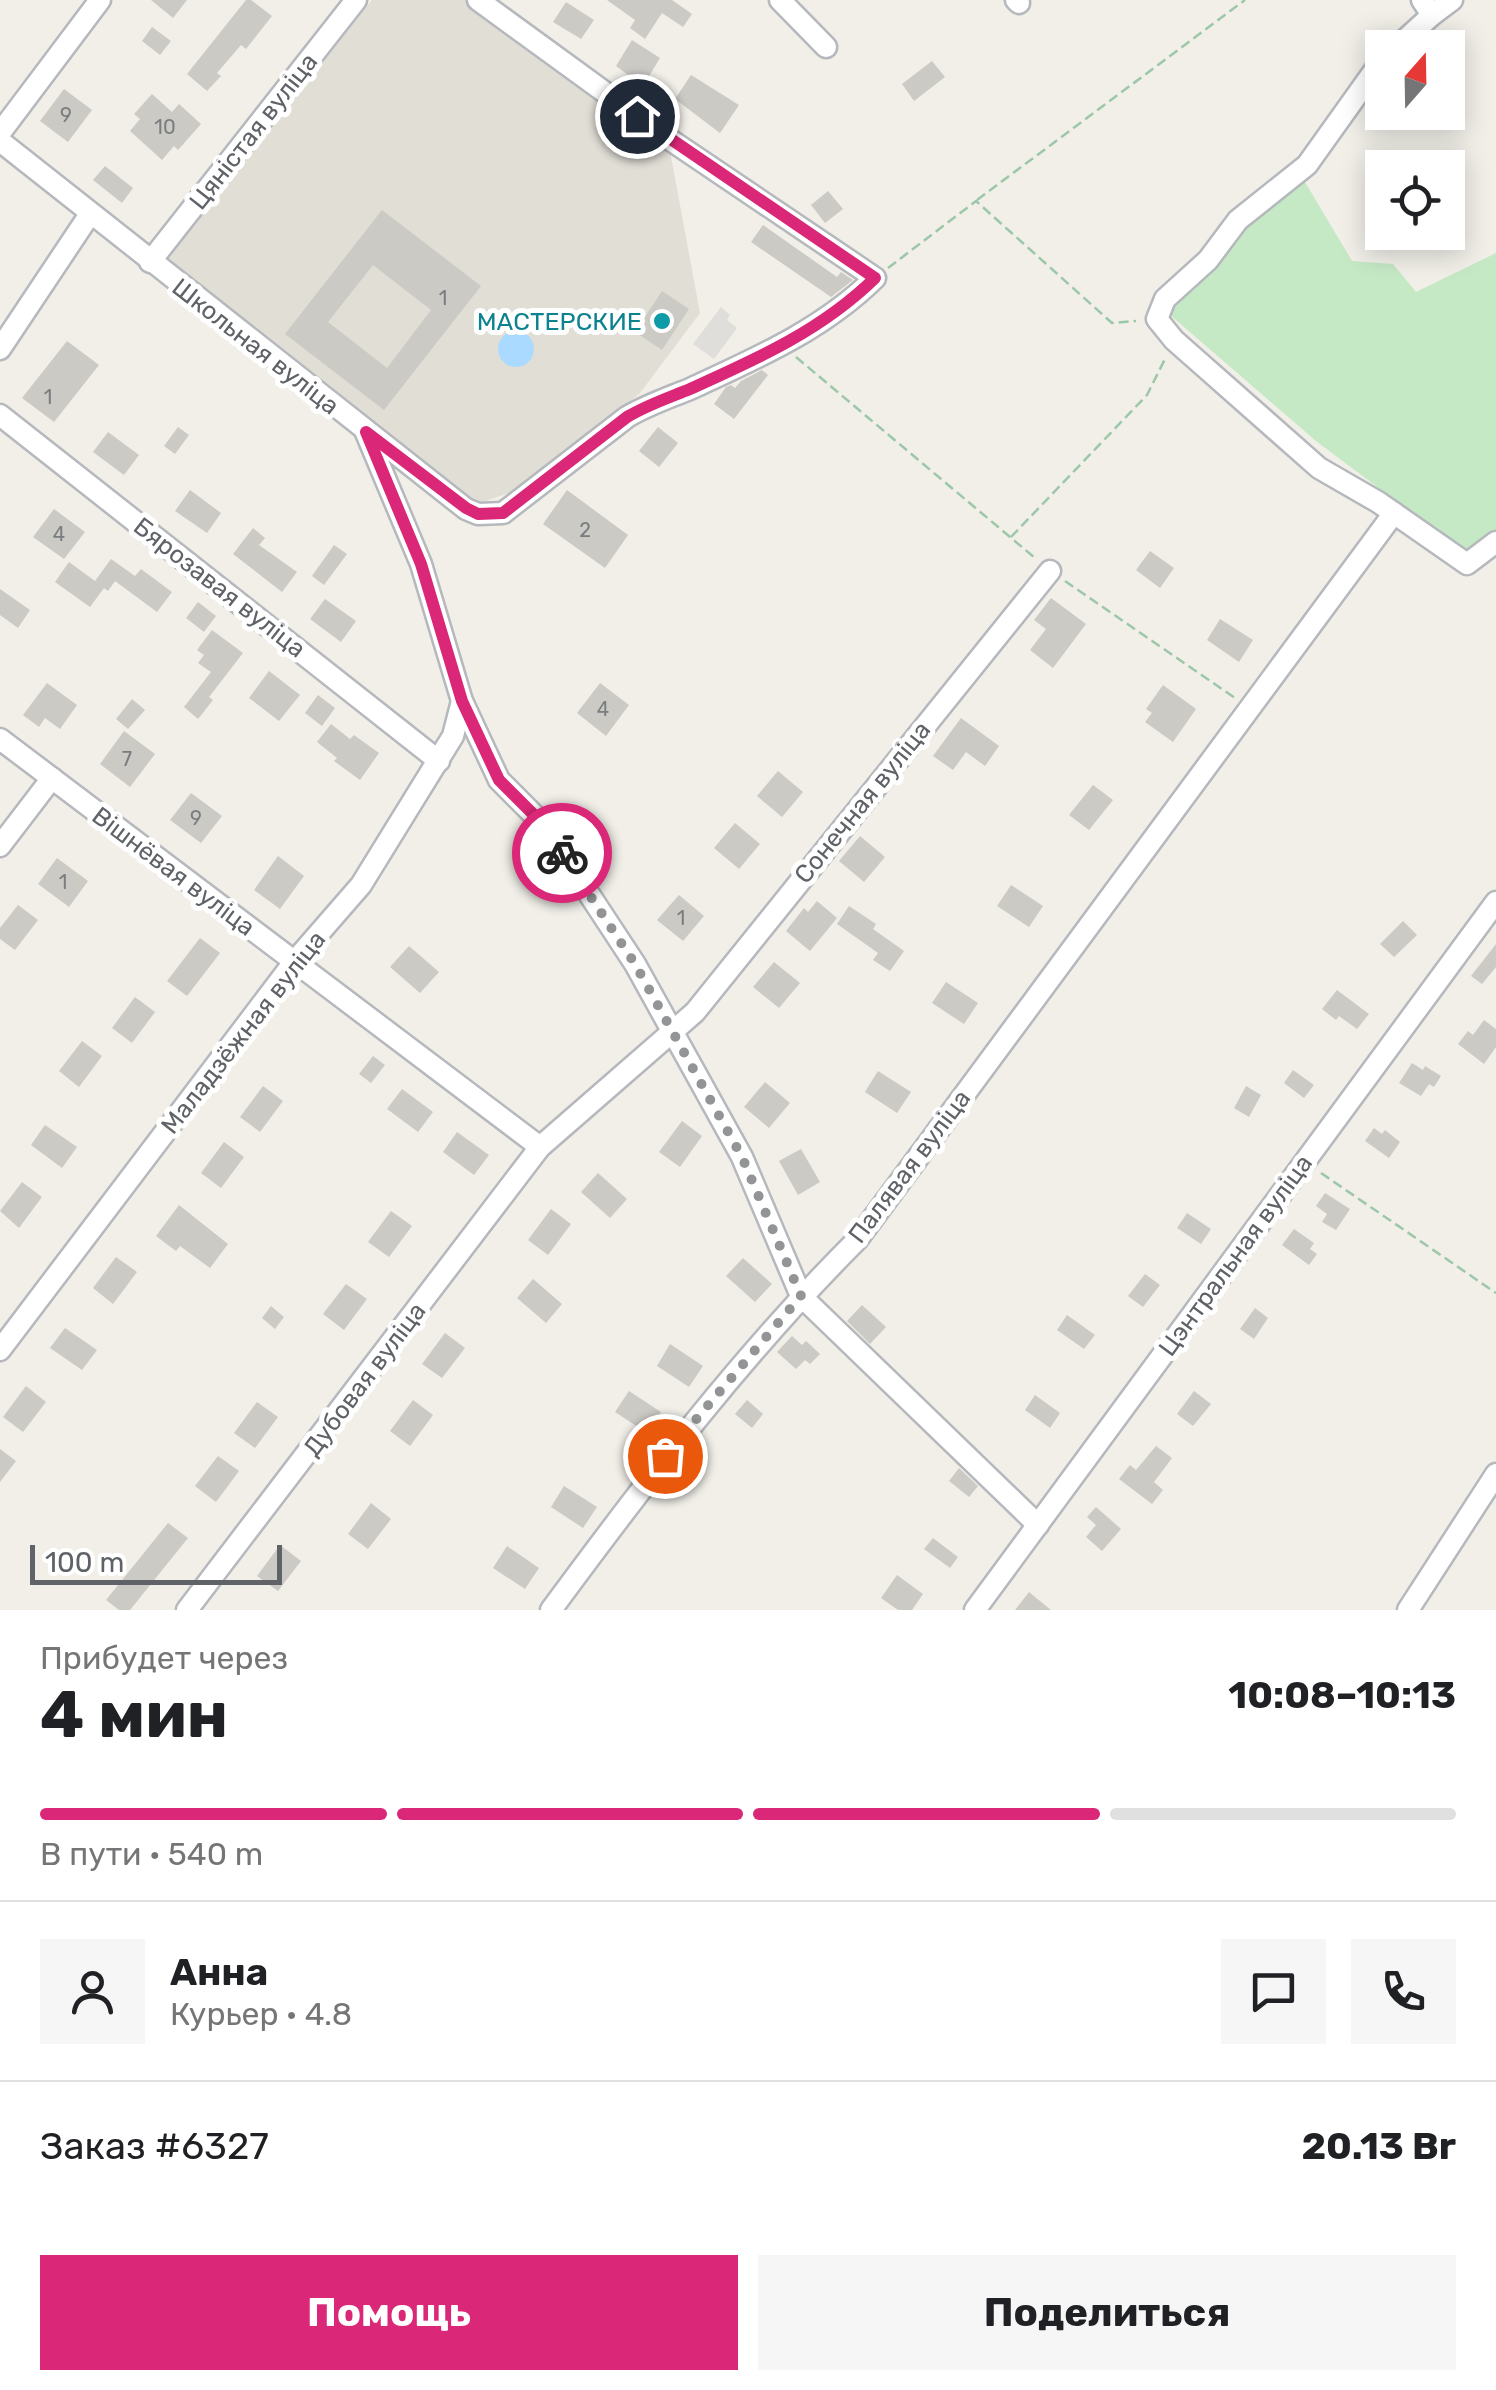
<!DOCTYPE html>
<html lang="ru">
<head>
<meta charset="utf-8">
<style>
	:root { --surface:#fff; --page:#f6f6f6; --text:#202124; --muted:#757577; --line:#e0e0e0; --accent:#db2777 }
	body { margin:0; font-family:Rubik,sans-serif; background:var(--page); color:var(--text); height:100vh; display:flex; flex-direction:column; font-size:38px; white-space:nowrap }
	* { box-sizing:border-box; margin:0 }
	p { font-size:32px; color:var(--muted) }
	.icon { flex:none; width:55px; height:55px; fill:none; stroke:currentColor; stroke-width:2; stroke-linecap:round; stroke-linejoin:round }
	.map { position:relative; height:1610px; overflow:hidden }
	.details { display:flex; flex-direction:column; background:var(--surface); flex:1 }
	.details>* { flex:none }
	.needle { width:65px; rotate:20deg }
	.buttons { position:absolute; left:1365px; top:30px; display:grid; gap:20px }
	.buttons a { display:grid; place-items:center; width:100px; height:100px; border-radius:0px; background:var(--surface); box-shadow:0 5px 25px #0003; font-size:50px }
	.scale { position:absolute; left:30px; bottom:25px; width:252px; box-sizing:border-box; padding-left:10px; border:5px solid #5f6368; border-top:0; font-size:28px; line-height:35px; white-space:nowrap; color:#5f6368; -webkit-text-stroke:8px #fff; paint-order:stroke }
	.pin { position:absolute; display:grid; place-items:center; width:85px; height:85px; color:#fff; margin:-42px; border:5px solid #fff; border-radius:50%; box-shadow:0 2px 10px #0007 }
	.courier { position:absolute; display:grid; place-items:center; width:100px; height:100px; margin:-50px; border:8px solid #db2777; border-radius:50%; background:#fff; color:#222; box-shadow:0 2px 12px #0007 }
	.summary em { font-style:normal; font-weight:700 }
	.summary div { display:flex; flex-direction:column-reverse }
	.summary { display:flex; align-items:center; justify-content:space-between; height:170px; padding:0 40px }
	h1 { font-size:65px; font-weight:700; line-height:75px }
	.bar { display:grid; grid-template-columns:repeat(4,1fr); gap:15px 10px; align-content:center; height:120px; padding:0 40px }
	.bar i { height:12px; border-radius:8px; background:var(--line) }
	.bar .selected { background:var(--accent) }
	.bar p { grid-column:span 4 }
	.line { display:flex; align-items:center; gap:25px; padding:0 40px; border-top:2px solid var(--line) }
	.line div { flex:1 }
	.round { display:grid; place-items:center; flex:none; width:105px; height:105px; border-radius:0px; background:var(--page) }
	.cta { display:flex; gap:20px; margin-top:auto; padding:20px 40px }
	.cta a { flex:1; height:115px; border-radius:0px; background:var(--accent); color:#fff; font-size:40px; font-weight:700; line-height:115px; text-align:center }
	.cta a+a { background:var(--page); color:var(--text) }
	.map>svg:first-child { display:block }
	.industrial { fill:#e0deda }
	.education { fill:#e1ded6 }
	.green { fill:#c5e8c5 }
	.water { fill:#aadaff }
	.building { fill:#cccac5; fill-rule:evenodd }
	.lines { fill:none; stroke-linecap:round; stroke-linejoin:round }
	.minor-casing { stroke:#b5b8bc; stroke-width:25 }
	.path { stroke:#9cc7a9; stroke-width:2.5; stroke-dasharray:10 5; stroke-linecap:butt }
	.minor { stroke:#fff; stroke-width:20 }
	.done { stroke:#929495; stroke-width:10; stroke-dasharray:0 18 }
	.route { stroke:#db2777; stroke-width:12 }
	.culture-dot { fill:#0f9aa8; stroke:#fff; stroke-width:4 }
	.labels { text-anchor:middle; stroke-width:10; stroke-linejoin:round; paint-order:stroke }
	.number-label { font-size:20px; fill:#7a7d7f }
	.street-label { font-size:25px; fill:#5f6368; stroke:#fff }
	.culture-label { font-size:25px; fill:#0d838f; stroke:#fff; text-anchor:end }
</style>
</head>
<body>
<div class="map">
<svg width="1496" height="1610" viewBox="0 0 1496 1610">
	<rect width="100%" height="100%" fill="#f1efe8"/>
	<!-- industrial -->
	<path class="industrial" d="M721,307l9,8 -3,5 10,8 -23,31 -21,-15z"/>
	<!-- education -->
	<path class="education" d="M372,0h96l202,151 30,162 -60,80 -114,94 -49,17 -312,-242z"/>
	<!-- green -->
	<path class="green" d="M1302,177l50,84 41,3 23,28 80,-39v277l-28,25 -152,-114 -147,-127 83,-99z"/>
	<!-- water -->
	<circle class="water" cx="516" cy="349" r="18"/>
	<!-- building -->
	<g class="building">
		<path d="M151,0h36l-14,18z"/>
		<path d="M246,0h5l21,16 -26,33 -5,-4 -24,28 4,3 -14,15 -20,-17z"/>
		<path d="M607,0h65l20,14 -9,13 -21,-14 -17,26 -15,-11 5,-8z"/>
		<path d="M566,2l28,18 -13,19 -28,-17z"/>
		<path d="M152,27l19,14 -11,14 -18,-14z"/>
		<path d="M632,40l28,18 -17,28 -27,-20z"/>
		<path d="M932,61l13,16 -31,24 -12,-17z"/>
		<path d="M691,75l48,30 -19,28 -45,-34z"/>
		<path d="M64,89l28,21 -24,32 -28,-21z"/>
		<path d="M152,94l20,18 7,-8 22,20 -23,26 -4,-4 -12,14 -32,-29 10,-12 -6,-5z"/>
		<path d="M105,166l28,22 -11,15 -29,-23z"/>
		<path d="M828,191l15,18 -18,14 -14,-18z"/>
		<path d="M382,210l99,76 -97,124 -99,-76zM373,265l58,45 -44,58 -59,-46z"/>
		<path d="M763,225l74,52 4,-5 12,8 -22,17 -80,-55z"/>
		<path d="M662,291l27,18 -27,41 -27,-18z"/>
		<path d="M67,341l32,24 -45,57 -32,-24z"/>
		<path d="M762,370l6,5 -34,44 -20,-15 12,-17 5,-2 4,3 6,-7z"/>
		<path d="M178,427l11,8 -14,19 -11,-8z"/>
		<path d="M658,427l20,16 -19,24 -20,-16z"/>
		<path d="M108,432l31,23 -15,20 -31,-23z"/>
		<path d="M190,490l31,23 -14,20 -32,-22z"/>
		<path d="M567,490l61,45 -23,33 -62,-44z"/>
		<path d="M54,509l31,23 -21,27 -31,-22z"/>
		<path d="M253,528l12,10 -6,7 38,27 -15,20 -49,-38z"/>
		<path d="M334,545l13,9 -23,31 -12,-9z"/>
		<path d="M1150,551l24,17 -14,20 -24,-18z"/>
		<path d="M111,559l24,17 6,-7 31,23 -15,20 -42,-31 -7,10 -4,-3 -14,19 -35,-25 14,-20 26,19z"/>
		<path d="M0,589l30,21 -12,18 -18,-13z"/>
		<path d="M1051,598l35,26 -33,44 -23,-18 16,-21 -12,-9z"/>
		<path d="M325,599l31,22 -15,21 -31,-23z"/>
		<path d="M198,602l18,14 -12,16 -18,-14z"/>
		<path d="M1220,619l33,21 -14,22 -32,-22z"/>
		<path d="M212,630l31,23 -34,44 4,3 -15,19 -14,-12 27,-35 -13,-9 6,-8 -7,-5z"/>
		<path d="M269,671l31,24 -21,26 -30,-23z"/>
		<path d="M47,683l30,22 -17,24 -15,-11 -6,9 -16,-12z"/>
		<path d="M600,683l29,22 -23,31 -29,-23z"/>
		<path d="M1163,685l33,24 -23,33 -28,-20 7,-9 -6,-4z"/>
		<path d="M318,695l17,13 -13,18 -17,-13z"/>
		<path d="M132,699l13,11 -17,19 -12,-10z"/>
		<path d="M961,718l38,28 -14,20 -19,-14 -13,18 -20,-14z"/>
		<path d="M331,724l19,15 4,-4 25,18 -19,27 -26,-19 3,-3 -20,-16z"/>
		<path d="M124,731l31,23 -25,33 -30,-23z"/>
		<path d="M778,771l25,21 -21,25 -25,-21z"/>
		<path d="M1093,785l20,15 -24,30 -20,-15z"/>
		<path d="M191,793l31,23 -21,27 -31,-23z"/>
		<path d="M735,823l25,21 -21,25 -25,-21z"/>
		<path d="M860,836l25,21 -21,25 -25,-21z"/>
		<path d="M278,856l26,20 -24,33 -26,-19z"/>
		<path d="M57,858l31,23 -19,26 -31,-23z"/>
		<path d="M1011,885l32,21 -14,21 -32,-21z"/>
		<path d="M679,895l25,21 -21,25 -26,-21z"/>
		<path d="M817,901l20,17 -27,33 -24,-20 18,-23 4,4z"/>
		<path d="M18,905l20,15 -23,30 -15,-11v-11z"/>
		<path d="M849,906l27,18 -3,5 31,22 -14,20 -17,-11 5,-7 -41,-29z"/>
		<path d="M1403,921l14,14 -23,22 -14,-13z"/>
		<path d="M200,938l20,15 -33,43 -20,-15z"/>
		<path d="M1496,944v23l-14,17 -11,-8z"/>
		<path d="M409,946l30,26 -19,21 -30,-26z"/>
		<path d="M774,962l26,21 -21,25 -26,-21z"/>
		<path d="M946,982l32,21 -14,21 -32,-21z"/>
		<path d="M1337,990l32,24 -12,15 -18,-13 -3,4 -14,-11z"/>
		<path d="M135,997l20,15 -23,31 -20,-15z"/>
		<path d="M1484,1020l12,9v18l-12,17 -26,-20 10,-13 5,4z"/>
		<path d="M82,1041l20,15 -23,31 -20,-16z"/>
		<path d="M373,1056l12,9 -14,18 -12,-9z"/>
		<path d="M1412,1063l11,7 2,-4 16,10 -7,11 -5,-3 -8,12 -22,-13z"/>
		<path d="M1293,1070l21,15 -10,13 -20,-15z"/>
		<path d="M878,1071l33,21 -14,21 -32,-21z"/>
		<path d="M765,1082l25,21 -21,25 -25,-21z"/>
		<path d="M263,1086l20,15 -23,31 -20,-15z"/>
		<path d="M1246,1086l15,9 -12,22 -15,-9z"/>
		<path d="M402,1089l31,23 -15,20 -31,-23z"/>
		<path d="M682,1121l20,15 -22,31 -21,-15z"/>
		<path d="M45,1125l32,22 -15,21 -31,-23z"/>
		<path d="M1374,1128l8,6 3,-4 15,12 -11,16 -24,-17z"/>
		<path d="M457,1132l32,23 -15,20 -31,-23z"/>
		<path d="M224,1142l20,15 -23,31 -20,-15z"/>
		<path d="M801,1149l19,33 -22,13 -19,-34z"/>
		<path d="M598,1173l29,26 -17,19 -29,-26z"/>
		<path d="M22,1182l20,15 -23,31 -19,-17z"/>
		<path d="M1325,1193l25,16 -14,21 -14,-8 5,-8 -11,-8z"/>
		<path d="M179,1205l49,39 -18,24 -30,-22 -4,5 -20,-15z"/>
		<path d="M551,1209l20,15 -23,31 -20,-15z"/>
		<path d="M391,1211l21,15 -23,31 -21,-15z"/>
		<path d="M1187,1213l24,16 -10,15 -24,-16z"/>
		<path d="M1294,1229l20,14 -4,6 7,5 -8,11 -27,-20z"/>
		<path d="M116,1257l21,15 -24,32 -20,-16z"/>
		<path d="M743,1258l29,26 -17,18 -29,-26z"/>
		<path d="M1145,1274l15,11 -17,22 -15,-11z"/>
		<path d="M533,1279l29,25 -16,19 -29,-25z"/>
		<path d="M346,1284l21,15 -23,31 -21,-16z"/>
		<path d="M862,1305l24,22 -16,17 -23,-23z"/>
		<path d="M271,1306l13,11 -9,12 -13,-11z"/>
		<path d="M1255,1308l13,10 -14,21 -14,-10z"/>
		<path d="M1067,1315l28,20 -11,14 -27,-19z"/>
		<path d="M65,1328l32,22 -15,20 -32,-22z"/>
		<path d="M445,1333l20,15 -23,30 -20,-14z"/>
		<path d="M792,1336l10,9 4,-4 14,13 -10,10 -5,-4 -9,9 -19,-17z"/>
		<path d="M670,1344l33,22 -14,21 -32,-21z"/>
		<path d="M26,1386l20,16 -23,30 -20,-15z"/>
		<path d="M629,1391l32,21 -14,21 -32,-21z"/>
		<path d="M1194,1391l17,13 -18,22 -16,-12z"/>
		<path d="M1035,1395l25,18 -10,15 -25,-18z"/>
		<path d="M413,1400l20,15 -23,31 -20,-15z"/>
		<path d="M747,1400l16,14 -11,14 -17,-14z"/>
		<path d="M257,1402l21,15 -23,31 -21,-15z"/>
		<path d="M1156,1446l16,12 -18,24 9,8 -11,14 -33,-25 11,-14 6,5z"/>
		<path d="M0,1449l16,12 -16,21z"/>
		<path d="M218,1456l21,15 -23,31 -21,-16z"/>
		<path d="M959,1468l19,18 -9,11 -20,-16z"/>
		<path d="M564,1486l33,21 -14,21 -32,-21z"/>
		<path d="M371,1503l20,16 -23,30 -20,-15z"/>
		<path d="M1096,1507l25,22 -19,22 -16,-14 10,-12 -9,-8z"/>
		<path d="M168,1523l20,15 -58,72h-11l-13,-10z"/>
		<path d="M933,1538l25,19 -8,11 -26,-19z"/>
		<path d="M280,1545l21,16 -23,30 -21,-15z"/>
		<path d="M507,1546l32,22 -14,21 -32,-21z"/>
		<path d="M897,1575l26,19 -11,16h-14l-17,-12z"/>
		<path d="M1029,1592l22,18h-36z"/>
	</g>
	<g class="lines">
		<!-- minor casing -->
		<g class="minor-casing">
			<g id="minor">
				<path d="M780,0l46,47"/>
				<path d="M1016,0l3,3"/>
				<path d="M1432,15l20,-15"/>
				<path d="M1396,48l36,-33 -10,-15"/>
				<path d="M1382,60l-75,105 -69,55 -30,40 -43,39 -8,20 17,21 145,128 59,34 89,62 29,-22"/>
				<path d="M0,133l100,-133"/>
				<path d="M0,141l466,368 12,5 25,-1 124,-96c20,-12 41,-19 63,-28 67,-31 132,-59 185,-111l-206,-139 -191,-139"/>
				<path d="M150,262l206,-262"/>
				<path d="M0,349l90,-135"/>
				<path d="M0,415l439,346"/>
				<path d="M366,433l55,131 41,137 37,79 44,44 92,140 107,193 59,139 237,229"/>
				<path d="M0,739l540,408"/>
				<path d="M0,846l52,-68"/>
				<path d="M0,1350l294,-388 67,-77 92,-149 9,-35"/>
				<path d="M187,1610l353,-463 155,-135 355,-441"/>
				<path d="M551,1610c95,-129 192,-256 306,-370l537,-727"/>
				<path d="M975,1610l521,-708"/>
				<path d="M1408,1610l88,-136"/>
			</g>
		</g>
		<!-- path -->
		<g class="path">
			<path d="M977,200l268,-200"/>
			<path d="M888,268l88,-67 136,122 24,-2"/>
			<path d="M796,357l239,201"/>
			<path d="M1011,537l136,-142 18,-36"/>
			<path d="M1065,581l170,117"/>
			<path d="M1321,1173l175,120"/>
		</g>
		<!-- minor -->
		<use href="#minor" class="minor"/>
	</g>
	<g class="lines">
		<!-- done -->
		<path class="done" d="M562,853l73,111 107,193 59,139 -136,160"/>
		<!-- route -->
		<path class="route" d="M562,853l-19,-29 -44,-44 -37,-79 -41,-137 -55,-132 100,76 12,6 25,-1 124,-96c20,-12 41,-19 63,-28 67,-30 132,-59 185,-111l-238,-162"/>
	</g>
	<!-- markers -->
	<circle class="culture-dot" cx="662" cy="321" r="10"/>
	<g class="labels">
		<!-- number labels -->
		<g class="number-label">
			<text x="66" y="122">9</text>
			<text x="165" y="134">10</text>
			<text x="443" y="305">1</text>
			<text x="48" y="404">1</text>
			<text x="585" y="537">2</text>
			<text x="59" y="541">4</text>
			<text x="603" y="716">4</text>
			<text x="127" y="766">7</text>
			<text x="196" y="825">9</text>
			<text x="63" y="889">1</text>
			<text x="681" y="925">1</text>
		</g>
		<!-- street labels -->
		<g class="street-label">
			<text transform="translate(253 131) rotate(-52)" y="9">Цяністая вуліца</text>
			<text transform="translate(256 346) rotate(38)" y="9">Школьная вуліца</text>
			<text transform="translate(220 587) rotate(38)" y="9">Бярозавая вуліца</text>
			<text transform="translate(862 802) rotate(-51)" y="9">Сонечная вуліца</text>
			<text transform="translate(174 871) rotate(37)" y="9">Вішнёвая вуліца</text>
			<text transform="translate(243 1032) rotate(-52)" y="9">Маладзёжная вуліца</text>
			<text transform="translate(909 1166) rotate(-53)" y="9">Палявая вуліца</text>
			<text transform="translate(1235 1255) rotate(-54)" y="9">Цэнтральная вуліца</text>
			<text transform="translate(364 1379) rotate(-53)" y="9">Дубовая вуліца</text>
		</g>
		<!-- culture labels -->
		<g class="culture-label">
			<text x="642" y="330">МАСТЕРСКИЕ</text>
		</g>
	</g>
</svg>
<div class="buttons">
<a><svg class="needle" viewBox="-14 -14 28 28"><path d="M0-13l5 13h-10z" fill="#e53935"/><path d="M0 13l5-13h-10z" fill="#757577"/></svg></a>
<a><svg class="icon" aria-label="locate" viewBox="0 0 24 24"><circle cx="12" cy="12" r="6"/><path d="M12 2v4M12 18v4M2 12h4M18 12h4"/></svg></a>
</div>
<div class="scale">100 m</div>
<div class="pin" style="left:665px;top:1456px;background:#ea580c"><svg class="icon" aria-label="bag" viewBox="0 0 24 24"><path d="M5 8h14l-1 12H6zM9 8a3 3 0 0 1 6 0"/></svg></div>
<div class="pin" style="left:637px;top:116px;background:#1f2937"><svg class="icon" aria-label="home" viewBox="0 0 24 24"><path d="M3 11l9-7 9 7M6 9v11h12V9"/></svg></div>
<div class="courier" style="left:562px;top:853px"><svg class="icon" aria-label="bike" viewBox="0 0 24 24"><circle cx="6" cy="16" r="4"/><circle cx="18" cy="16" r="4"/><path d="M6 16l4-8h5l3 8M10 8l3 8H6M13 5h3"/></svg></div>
</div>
<section class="details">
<div class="summary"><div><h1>4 мин</h1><p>Прибудет через</p></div><em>10:08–10:13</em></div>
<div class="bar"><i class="selected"></i><i class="selected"></i><i class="selected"></i><i></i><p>В пути · 540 m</p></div>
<div class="line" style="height:180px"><a class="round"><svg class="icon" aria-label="person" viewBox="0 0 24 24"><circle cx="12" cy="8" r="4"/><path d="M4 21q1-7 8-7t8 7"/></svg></a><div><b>Анна</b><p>Курьер · 4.8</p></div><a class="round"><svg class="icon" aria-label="chat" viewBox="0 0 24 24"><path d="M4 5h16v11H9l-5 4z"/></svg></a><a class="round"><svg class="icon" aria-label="phone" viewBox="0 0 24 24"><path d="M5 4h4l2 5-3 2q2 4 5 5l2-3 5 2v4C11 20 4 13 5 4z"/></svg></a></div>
<div class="line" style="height:130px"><div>Заказ #6327</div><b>20.13 Br</b></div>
<div class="cta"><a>Помощь</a><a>Поделиться</a></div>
</section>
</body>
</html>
